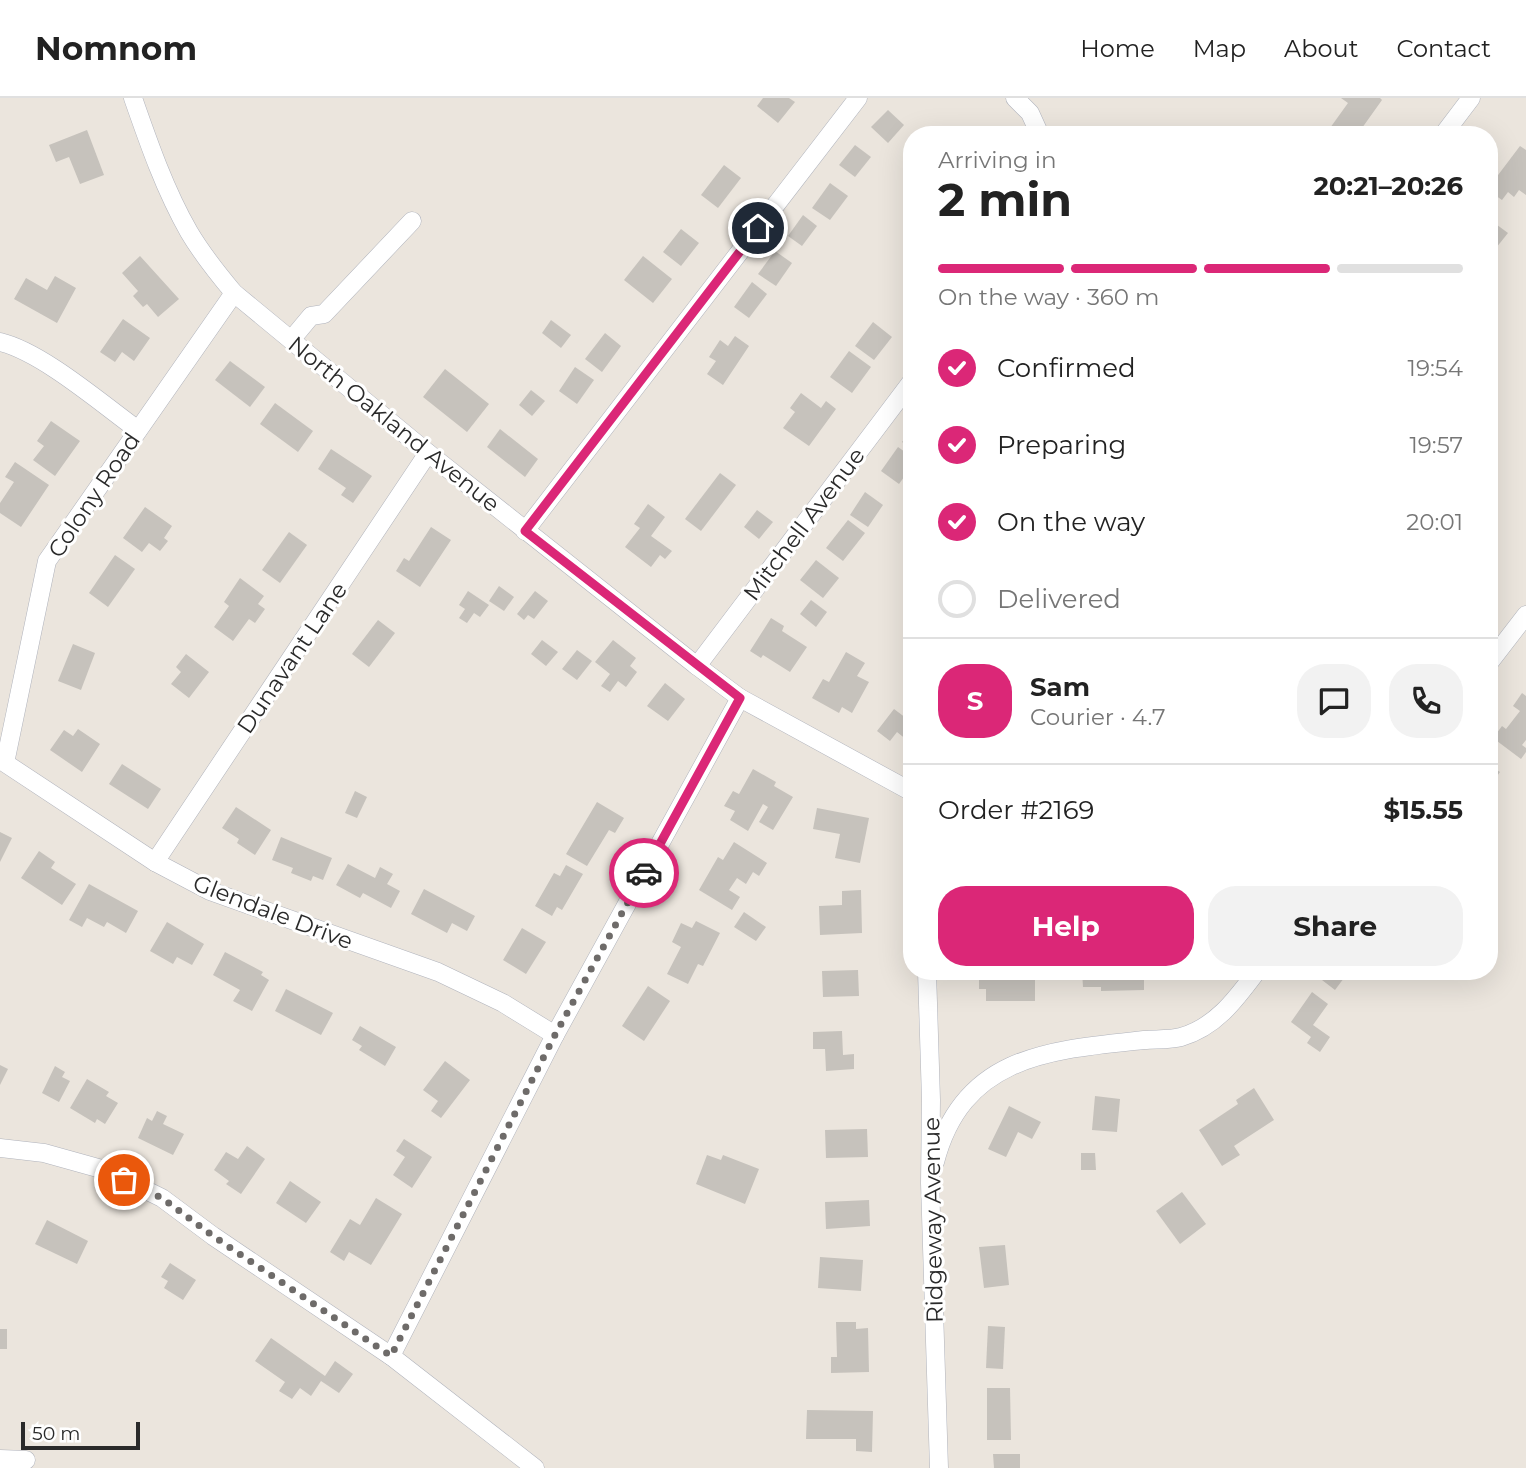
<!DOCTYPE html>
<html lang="en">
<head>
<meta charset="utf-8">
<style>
	:root { --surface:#fff; --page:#f2f2f2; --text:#222; --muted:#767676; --line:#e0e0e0; --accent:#db2777 }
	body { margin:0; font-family:Montserrat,sans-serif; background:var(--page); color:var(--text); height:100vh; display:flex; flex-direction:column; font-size:26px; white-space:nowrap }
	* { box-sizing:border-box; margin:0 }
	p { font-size:23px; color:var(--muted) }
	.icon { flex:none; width:38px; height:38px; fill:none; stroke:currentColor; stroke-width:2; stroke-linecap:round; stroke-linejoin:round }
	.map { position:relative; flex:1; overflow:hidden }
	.sheet { position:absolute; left:903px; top:28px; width:595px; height:854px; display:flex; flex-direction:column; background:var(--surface); border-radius:28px; box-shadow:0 7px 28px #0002 }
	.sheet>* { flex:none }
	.scale { position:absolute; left:21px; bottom:18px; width:119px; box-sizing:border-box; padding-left:7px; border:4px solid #2a2a2a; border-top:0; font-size:19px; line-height:24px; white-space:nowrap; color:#2a2a2a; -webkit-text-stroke:5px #fff; paint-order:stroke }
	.pin { position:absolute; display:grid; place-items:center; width:60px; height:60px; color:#fff; margin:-30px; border:4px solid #fff; border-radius:50%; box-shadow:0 2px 7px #0007 }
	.courier { position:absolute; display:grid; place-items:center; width:70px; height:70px; margin:-35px; border:5px solid #db2777; border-radius:50%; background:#fff; color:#222; box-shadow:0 2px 9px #0007 }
	.head em { font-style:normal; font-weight:700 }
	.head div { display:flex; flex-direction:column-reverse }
	.head { display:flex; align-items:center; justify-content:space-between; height:119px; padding:0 35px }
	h1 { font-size:46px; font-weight:700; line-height:52px }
	.bar { display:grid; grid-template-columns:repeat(4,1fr); gap:10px 7px; align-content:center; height:84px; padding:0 35px }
	.bar i { height:9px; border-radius:5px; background:var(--line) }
	.bar .selected { background:var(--accent) }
	.bar p { grid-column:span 4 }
	.line { display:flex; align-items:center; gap:18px; padding:0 35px; border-top:2px solid var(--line) }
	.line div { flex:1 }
	.round { display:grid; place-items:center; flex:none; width:74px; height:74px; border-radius:28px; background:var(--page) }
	ol { padding:0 35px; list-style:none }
	li { display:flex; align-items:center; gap:21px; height:77px }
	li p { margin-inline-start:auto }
	li .icon { padding:7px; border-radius:50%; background:var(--accent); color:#fff; stroke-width:4 }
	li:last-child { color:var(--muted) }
	li i { width:38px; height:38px; border:4px solid var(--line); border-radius:50% }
	.button { display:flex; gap:14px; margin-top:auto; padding:14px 35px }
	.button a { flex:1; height:80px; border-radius:28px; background:var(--accent); color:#fff; font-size:28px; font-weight:700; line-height:80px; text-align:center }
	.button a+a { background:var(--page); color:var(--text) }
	header { display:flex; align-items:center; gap:42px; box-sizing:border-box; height:98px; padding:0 35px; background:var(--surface); border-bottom:2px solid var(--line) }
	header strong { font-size:33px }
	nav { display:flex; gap:38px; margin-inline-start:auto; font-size:24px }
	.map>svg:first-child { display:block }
	.building { fill:#c6c2bc }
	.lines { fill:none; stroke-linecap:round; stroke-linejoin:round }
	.minor-casing { stroke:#b0b3bc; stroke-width:19 }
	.minor { stroke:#fff; stroke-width:18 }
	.done { stroke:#6e6b69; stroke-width:7; stroke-dasharray:0 12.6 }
	.route { stroke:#db2777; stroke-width:9 }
	.labels { text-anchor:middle; stroke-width:6; stroke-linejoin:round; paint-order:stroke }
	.street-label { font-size:23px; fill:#2a2a2a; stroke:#fff }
</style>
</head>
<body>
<header>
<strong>Nomnom</strong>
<nav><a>Home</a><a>Map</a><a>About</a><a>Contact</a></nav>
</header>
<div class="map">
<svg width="1526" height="1370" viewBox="0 0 1526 1370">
	<rect width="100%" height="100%" fill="#ebe5dd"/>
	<!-- building -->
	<g class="building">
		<path d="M763,0h26l6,4 -17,21 -21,-17z"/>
		<path d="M1341,0h39l2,2 -25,35h-32l23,-32z"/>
		<path d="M888,12l16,15 -16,18 -17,-16z"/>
		<path d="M87,32l17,45 -24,9 -11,-27 -13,5 -7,-17z"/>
		<path d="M855,47l16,12 -16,20 -16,-12z"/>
		<path d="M1520,48l6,4v45l-7,-5 -5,7 -6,-5 -6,8 -13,-9v-4z"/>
		<path d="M724,67l17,13 -23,30 -17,-13z"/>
		<path d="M830,85l18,13 -18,24 -18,-12z"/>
		<path d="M803,117l14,11 -15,20 -14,-10z"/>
		<path d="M1489,121l19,14 -12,15 -7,-5z"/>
		<path d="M681,131l18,14 -18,23 -18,-14z"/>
		<path d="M775,153l17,12 -16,23 -18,-12z"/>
		<path d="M912,153v18l-9,-7z"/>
		<path d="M140,158l39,43 -21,18 -11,-13 -4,3 -10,-11 5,-5 -16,-18z"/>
		<path d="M643,158l29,23 -19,24 -29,-23z"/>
		<path d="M55,178l21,12 -19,35 -43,-24 12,-21 21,12z"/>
		<path d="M752,184l15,12 -18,24 -15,-11z"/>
		<path d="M123,221l27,19 -16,23 -12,-9 -7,10 -15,-10z"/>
		<path d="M551,222l20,15 -10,13 -19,-15z"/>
		<path d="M873,224l19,15 -18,23 -19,-14z"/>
		<path d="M605,235l16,13 -19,26 -17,-13z"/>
		<path d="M735,238l14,10 -26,39 -16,-11 9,-13 -7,-4 11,-17 8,6z"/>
		<path d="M849,253l22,16 -19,26 -22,-16z"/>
		<path d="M230,263l35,26 -15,20 -35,-27z"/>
		<path d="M575,269l19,13 -17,24 -18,-13z"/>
		<path d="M445,271l44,35 -22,28 -44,-35z"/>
		<path d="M531,292l14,11 -13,15 -13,-11z"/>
		<path d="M801,295l20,15 5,-7 10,8 -27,37 -26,-18 12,-16 -5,-4z"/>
		<path d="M275,305l38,28 -15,21 -38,-28z"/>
		<path d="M51,323l29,20 -25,35 -22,-16 11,-14 -7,-5z"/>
		<path d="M500,331l38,30 -13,18 -38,-30z"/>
		<path d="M912,331v20l-10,-7z"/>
		<path d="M898,349l14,10v9l-13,18 -18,-13z"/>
		<path d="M331,351l41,27 -19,27 -12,-8 5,-7 -28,-19z"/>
		<path d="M15,364l34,23 -28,42 -21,-14v-10l14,-21 -9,-5z"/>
		<path d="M720,375l16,12 -35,46 -16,-12z"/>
		<path d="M865,394l18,13 -15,22 -18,-12z"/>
		<path d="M648,406l17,13 -14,19 21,15 -7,8 -5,-4 -9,12 -26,-20 15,-19 -6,-4z"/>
		<path d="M145,409l27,19 -8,12 4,3 -8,10 -11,-8 -7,9 -19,-14z"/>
		<path d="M757,412l16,12 -14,17 -15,-12z"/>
		<path d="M848,422l17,13 -22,28 -17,-13z"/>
		<path d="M431,429l20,13 -31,47 -24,-16 8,-13 5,3z"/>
		<path d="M289,434l18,13 -27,38 -18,-13z"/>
		<path d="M115,457l20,14 -27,38 -19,-14z"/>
		<path d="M816,462l23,18 -16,20 -23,-18z"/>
		<path d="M240,480l24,18 -6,8 7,5 -10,14 -6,-4 -16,22 -19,-14 15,-21 -5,-4z"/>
		<path d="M499,488l15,11 -10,14 -15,-10z"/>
		<path d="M468,493l21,14 -9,12 -6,-4 -7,10 -8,-5 6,-9 -6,-4z"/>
		<path d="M535,493l13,10 -14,18 -6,-4 -4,5 -7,-6z"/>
		<path d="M811,502l16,12 -11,15 -16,-13z"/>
		<path d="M771,520l13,8 -2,5 25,16 -17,25 -27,-17 -2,3 -11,-7z"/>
		<path d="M378,522l17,13 -26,34 -17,-13z"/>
		<path d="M542,542l16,12 -12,14 -15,-12z"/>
		<path d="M613,542l23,18 -6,8 7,6 -11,15 -8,-6 -8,11 -9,-6 9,-12 -15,-12z"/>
		<path d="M73,546l22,9 -14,37 -23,-9z"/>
		<path d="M577,552l15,11 -15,19 -15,-11z"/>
		<path d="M846,554l19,11 -8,13 12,6 -17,31 -10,-6 -3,6 -27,-15 11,-19 6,3z"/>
		<path d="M186,556l23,18 -20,26 -18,-14 10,-12 -5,-5z"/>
		<path d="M665,585l20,16 -17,22 -21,-15z"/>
		<path d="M1522,595l4,3v44l-4,5 4,3v4l-5,7 -28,-21 9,-12 4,3 14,-18 -7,-5z"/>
		<path d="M894,611l12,9 6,-7v33l-15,-12 -7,9 -13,-10z"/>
		<path d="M78,631l22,15 -18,28 -32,-22 14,-20 9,6z"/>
		<path d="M122,666l39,25 -13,20 -39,-25z"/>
		<path d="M1489,667l11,7 -11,15z"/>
		<path d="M753,671l23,13 -2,4 19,11 -20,33 -14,-8 9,-15 -5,-3 -15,27 -18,-11 5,-9 -11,-5 9,-15 6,3z"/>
		<path d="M355,693l12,6 -10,21 -12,-5z"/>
		<path d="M597,704l27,16 -9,15 -6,-3 -22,36 -21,-12z"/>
		<path d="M236,709l35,23 -16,25 -18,-12 2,-4 -17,-11z"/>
		<path d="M817,710l52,10 -9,45 -25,-5 5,-24 -27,-5z"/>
		<path d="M0,734l12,6 -12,24z"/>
		<path d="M281,739l51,21 -9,22 -10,-4 -2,5 -20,-8 2,-5 -21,-8z"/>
		<path d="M734,744l33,21 -8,13 -6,-4 -7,12 -9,-6 -8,12 11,7 -8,13 -33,-20 19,-33 5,3z"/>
		<path d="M39,753l16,11 -4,6 25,16 -14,21 -41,-27z"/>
		<path d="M348,766l27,14 5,-11 13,7 -6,10 13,7 -9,17 -28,-15 -3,5 -24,-13z"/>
		<path d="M566,767l17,9 -21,36 -5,-3 -5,9 -17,-10 19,-33 6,3z"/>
		<path d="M89,786l49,27 -12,22 -19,-11 -3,5 -17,-9 -5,9 -13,-7z"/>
		<path d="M424,791l51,27 -8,15 -15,-8 -5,10 -36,-19z"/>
		<path d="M861,792l1,43 -42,2 -1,-29 23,-1v-14z"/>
		<path d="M744,814l22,15 -10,14 -22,-14z"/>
		<path d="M696,823l24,12 -17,33 -5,-2 -10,20 -21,-10 14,-27 -9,-5 9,-19 11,5z"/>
		<path d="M167,824l37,22 -12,21 -15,-8 -4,7 -23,-13z"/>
		<path d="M522,830l24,14 -20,32 -23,-14z"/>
		<path d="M225,854l38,20 -2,3 8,5 -17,31 -19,-10 7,-11 -27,-15z"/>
		<path d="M858,872l1,26 -36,1 -1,-26z"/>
		<path d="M979,873h56v30h-49v-12h-7z"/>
		<path d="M1082,873h62v19l-43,1v-4h-18z"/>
		<path d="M1328,873h30l-5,8 -6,-5 -12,16 -13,-10z"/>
		<path d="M648,888l22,15 -26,40 -22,-15z"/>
		<path d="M286,891l47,24 -12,22 -46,-24z"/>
		<path d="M1312,894l16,12 -15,21 17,12 -10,15 -13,-9 4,-6 -20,-15z"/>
		<path d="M360,928l36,21 -11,19 -26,-16 3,-4 -10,-6z"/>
		<path d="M842,933l1,24 11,-1v15l-28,2 -1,-22h-12v-17z"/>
		<path d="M445,963l25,19 -29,38 -10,-7 7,-10 -15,-11z"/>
		<path d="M0,967l8,4 -8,16z"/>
		<path d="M55,968l10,6 -3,5 8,4 -11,21 -17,-9z"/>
		<path d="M87,981l22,13 -3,4 12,7 -13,21 -8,-5 -2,4 -25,-15z"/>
		<path d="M1254,990l20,32 -40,26 6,9 -18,11 -23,-36 39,-26 -2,-4z"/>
		<path d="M1095,998l25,3 -3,33 -25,-2z"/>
		<path d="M1009,1008l32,16 -9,17 -14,-7 -12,25 -18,-8z"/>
		<path d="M157,1013l10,5 -4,8 21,10 -11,21 -35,-17 9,-20 5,3z"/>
		<path d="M867,1031l1,28 -42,1 -1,-28z"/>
		<path d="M404,1041l28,18 -20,31 -19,-13 12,-18 -9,-6z"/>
		<path d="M247,1048l18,13 -24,35 -15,-10 3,-3 -15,-11 12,-18 12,7z"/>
		<path d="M1081,1055h14l1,17h-15z"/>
		<path d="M707,1057l14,5 2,-5 36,14 -14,35 -49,-20z"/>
		<path d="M290,1083l31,21 -15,21 -30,-20z"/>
		<path d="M1182,1094l24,32 -26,20 -24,-33z"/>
		<path d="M376,1100l26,16 -31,51 -22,-13 -5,9 -14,-9 20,-33 10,6z"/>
		<path d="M869,1102l1,26 -44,3 -1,-27z"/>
		<path d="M47,1122l41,21 -11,23 -42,-20z"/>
		<path d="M1005,1147l4,40 -25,3 -5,-41z"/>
		<path d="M820,1159l43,3 -2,31 -43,-3z"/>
		<path d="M170,1165l26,17 -13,20 -19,-12 4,-7 -7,-4z"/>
		<path d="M836,1224h20v7l12,-1 1,44 -38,1v-16h6z"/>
		<path d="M988,1228l17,1 -2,42 -17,-1z"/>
		<rect x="0" y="1231" width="7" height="20"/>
		<path d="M271,1240l54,38 10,-15 18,13 -14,19 -18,-12 -10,15 -11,-8 -8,11 -13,-8 6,-9 -30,-21z"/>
		<path d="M987,1290h23l1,52h-24z"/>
		<path d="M807,1312l66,1 -1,41 -16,-1v-12h-50z"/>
		<path d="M993,1356h27v14h-26z"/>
	</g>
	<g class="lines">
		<!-- minor casing -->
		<g class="minor-casing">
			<g id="minor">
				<path d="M133,0c16,46 32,92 56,134 13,22 29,42 45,61l194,160 269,213 43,32 172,94"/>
				<path d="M1015,0l15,15 10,22"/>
				<path d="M1443,37l28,-37"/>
				<path d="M234,195l-187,268 -42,202 150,99 55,29 228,81 65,31 52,32"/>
				<path d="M291,242l20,-24 13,-2 88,-93"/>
				<path d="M0,244c42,10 102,62 138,88"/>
				<path d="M525,433l333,-433"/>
				<path d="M1489,565l37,-48"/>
				<path d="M697,568l215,-285"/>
				<path d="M155,764l273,-409"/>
				<path d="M927,873l4,129 -1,83 9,285"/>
				<path d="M0,1050l44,5 61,17 57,28 51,38 178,120 144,112"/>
				<path d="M935,1064c28,-107 115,-112 209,-122 12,-1 26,0 37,-3 35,-10 55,-38 76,-66"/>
				<path d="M391,1258l164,-321 185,-337"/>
				<path d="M0,1361l26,1"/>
			</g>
		</g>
		<!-- minor -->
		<use href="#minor" class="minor"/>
	</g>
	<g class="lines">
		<!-- done -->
		<path class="done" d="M124,1082l38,18 51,38 178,120 164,-321 89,-162"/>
		<!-- route -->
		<path class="route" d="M644,775l96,-175 -215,-167 233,-303"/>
	</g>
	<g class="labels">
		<!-- street labels -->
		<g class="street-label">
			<text transform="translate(394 326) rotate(39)" y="8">North Oakland Avenue</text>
			<text transform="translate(94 397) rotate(-56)" y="8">Colony Road</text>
			<text transform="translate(804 426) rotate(-53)" y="8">Mitchell Avenue</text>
			<text transform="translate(292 560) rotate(-56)" y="8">Dunavant Lane</text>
			<text transform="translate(273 814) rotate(21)" y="8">Glendale Drive</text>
			<text transform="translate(933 1122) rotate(-91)" y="8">Ridgeway Avenue</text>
		</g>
	</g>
</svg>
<div class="scale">50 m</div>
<div class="pin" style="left:124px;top:1082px;background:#ea580c"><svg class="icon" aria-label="bag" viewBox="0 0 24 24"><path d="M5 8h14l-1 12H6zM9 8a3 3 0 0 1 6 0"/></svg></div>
<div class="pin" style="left:758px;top:130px;background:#1f2937"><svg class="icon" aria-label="home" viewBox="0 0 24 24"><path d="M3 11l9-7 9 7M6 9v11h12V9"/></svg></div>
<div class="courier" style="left:644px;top:775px"><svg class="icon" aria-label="car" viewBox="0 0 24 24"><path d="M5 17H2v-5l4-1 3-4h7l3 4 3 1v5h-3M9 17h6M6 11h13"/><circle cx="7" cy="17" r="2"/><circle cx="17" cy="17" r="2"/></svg></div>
<section class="sheet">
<div class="head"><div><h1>2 min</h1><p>Arriving in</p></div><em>20:21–20:26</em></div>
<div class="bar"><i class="selected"></i><i class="selected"></i><i class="selected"></i><i></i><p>On the way · 360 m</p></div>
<ol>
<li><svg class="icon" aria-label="check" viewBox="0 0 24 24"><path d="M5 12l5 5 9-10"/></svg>Confirmed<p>19:54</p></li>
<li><svg class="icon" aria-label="check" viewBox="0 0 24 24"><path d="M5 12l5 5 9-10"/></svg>Preparing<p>19:57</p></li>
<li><svg class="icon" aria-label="check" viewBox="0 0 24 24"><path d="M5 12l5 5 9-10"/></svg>On the way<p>20:01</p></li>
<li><i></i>Delivered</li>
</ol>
<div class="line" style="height:126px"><b class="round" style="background:var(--accent);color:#fff">S</b><div><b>Sam</b><p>Courier · 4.7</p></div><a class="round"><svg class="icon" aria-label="chat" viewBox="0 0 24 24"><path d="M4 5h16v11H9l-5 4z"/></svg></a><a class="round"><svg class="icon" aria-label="phone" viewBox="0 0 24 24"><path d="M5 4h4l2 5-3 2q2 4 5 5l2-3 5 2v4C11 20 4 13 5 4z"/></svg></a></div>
<div class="line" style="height:91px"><div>Order #2169</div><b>$15.55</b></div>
<div class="button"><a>Help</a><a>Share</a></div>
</section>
</div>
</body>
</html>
